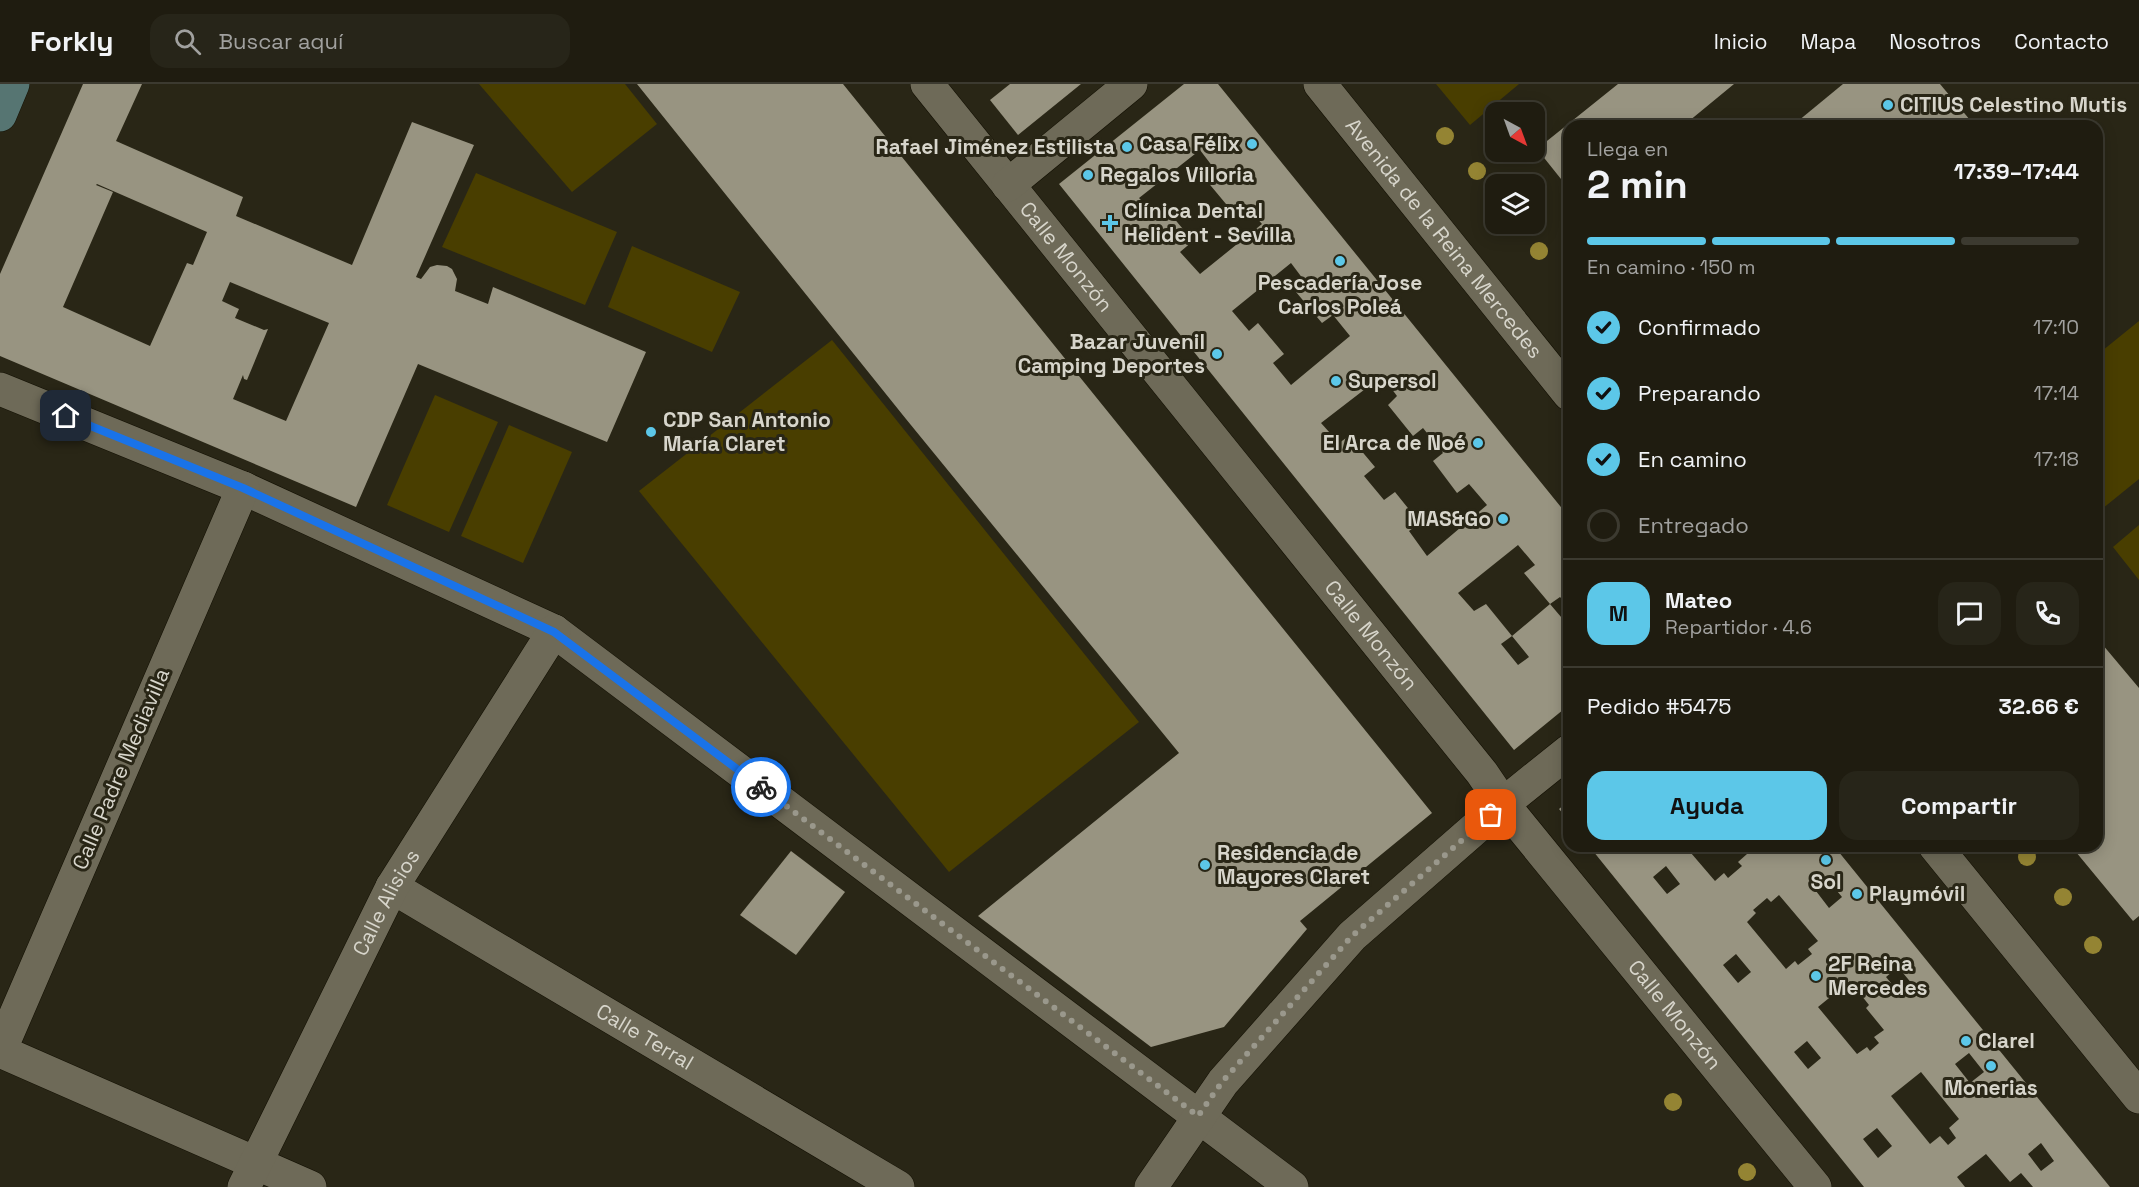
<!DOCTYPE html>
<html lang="es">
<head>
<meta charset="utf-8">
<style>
	:root { --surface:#1f1c10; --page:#272519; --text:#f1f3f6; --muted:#a1a19f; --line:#3c3a30; --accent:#5cc7e8 }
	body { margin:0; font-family:"Space Grotesk",sans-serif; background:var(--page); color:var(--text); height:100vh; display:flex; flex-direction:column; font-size:22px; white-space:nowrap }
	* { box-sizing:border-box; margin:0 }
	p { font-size:20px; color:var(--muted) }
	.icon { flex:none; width:33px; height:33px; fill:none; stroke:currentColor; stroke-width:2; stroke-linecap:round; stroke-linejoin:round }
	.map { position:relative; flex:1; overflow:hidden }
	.drawer { position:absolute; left:1563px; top:36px; width:540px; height:732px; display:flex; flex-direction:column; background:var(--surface); border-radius:18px; box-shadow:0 3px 15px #0003,0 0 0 2px var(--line) }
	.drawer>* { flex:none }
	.needle { width:39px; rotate:139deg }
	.buttons { position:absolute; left:1485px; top:18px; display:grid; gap:12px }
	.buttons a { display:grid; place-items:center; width:60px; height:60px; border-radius:12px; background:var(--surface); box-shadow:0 3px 15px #0003,0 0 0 2px var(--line); font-size:30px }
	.pin { position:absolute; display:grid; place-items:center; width:51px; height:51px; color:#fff; margin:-26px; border-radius:12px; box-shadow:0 3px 9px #0006 }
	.courier { position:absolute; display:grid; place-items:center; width:60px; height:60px; margin:-30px; border:4px solid #1a73e8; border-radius:50%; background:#fff; color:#222; box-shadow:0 2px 8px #0007 }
	.summary em { font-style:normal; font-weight:700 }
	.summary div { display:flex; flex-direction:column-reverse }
	.summary { display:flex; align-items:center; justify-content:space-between; height:102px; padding:0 24px }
	h1 { font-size:39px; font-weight:700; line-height:45px }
	.bar { display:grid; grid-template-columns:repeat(4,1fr); gap:9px 6px; align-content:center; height:72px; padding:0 24px }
	.bar i { height:8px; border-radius:4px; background:var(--line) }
	.bar .on { background:var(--accent) }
	.bar p { grid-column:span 4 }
	.line { display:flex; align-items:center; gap:15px; padding:0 24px; border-top:2px solid var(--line) }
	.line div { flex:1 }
	.round { display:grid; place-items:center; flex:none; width:63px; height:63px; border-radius:18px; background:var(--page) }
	ol { padding:0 24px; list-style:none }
	li { display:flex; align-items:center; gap:18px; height:66px }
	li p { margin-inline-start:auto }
	li .icon { padding:6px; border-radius:50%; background:var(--accent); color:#111; stroke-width:4 }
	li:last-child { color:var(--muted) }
	li i { width:33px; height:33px; border:3px solid var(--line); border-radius:50% }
	.button { display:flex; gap:12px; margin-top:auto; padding:12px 24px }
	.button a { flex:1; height:69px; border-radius:18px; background:var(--accent); color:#111; font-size:24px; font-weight:700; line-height:69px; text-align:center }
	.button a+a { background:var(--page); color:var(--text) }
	header { display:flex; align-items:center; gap:36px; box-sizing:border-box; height:84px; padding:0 30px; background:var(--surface); border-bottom:2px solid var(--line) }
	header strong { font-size:28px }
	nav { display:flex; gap:33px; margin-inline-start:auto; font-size:21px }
	.search { width:420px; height:54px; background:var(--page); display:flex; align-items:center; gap:15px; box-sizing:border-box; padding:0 21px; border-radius:18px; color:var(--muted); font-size:22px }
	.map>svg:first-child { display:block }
	.green { fill:#493e00 }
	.building { fill:#989481; fill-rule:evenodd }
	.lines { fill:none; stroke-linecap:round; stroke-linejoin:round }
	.street-casing { stroke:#120f02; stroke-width:34 }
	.secondary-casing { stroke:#120f02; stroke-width:34 }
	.street { stroke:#6e6a58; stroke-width:33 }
	.secondary { stroke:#567572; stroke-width:33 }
	.tree { fill:#948433 }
	.done { stroke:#9a988c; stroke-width:6; stroke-dasharray:0 10.8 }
	.route { stroke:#1a73e8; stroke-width:8 }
	.poi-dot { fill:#5cc7e8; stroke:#292616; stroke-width:2 }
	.labels { text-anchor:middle; stroke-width:6; stroke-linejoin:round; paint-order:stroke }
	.poi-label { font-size:21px; font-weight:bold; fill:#d7d5cb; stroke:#292616; text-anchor:start }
	.street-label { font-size:21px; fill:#d7d5cb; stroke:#292616 }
</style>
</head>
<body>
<header>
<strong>Forkly</strong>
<div class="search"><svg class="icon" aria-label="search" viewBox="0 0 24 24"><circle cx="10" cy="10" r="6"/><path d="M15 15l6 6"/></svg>Buscar aquí</div>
<nav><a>Inicio</a><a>Mapa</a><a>Nosotros</a><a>Contacto</a></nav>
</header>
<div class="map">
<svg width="2139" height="1103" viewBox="0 0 2139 1103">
	<rect width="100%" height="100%" fill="#292616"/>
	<!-- green -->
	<g class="green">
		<path d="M479,0h146l32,40 -85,68z"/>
		<path d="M1436,0h83l-49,41z"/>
		<path d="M476,89l141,59 -32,73 -143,-58z"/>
		<path d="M632,162l108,46 -28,60 -104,-45z"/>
		<path d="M2139,237v158l-42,34v-158z"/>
		<path d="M832,256l307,382 -190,150 -310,-381z"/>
		<path d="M435,311l63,27 -49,110 -62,-27z"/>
		<path d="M509,341l63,27 -49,111 -62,-27z"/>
		<path d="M2139,441v55l-26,-33z"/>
	</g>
	<!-- building -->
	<g class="building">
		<path d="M83,0h59l-26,57 127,56 -7,19 116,49 60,-143 62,23 -58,132 5,2 9,-12 7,-2 10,1 5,3 5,10 -2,12 33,13 5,-17 153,65 -39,90 -189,-78 -62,143 -356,-151v-82zM97,100l110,48 -14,33 -6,-2 -37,83 -87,-39 50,-115 -17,-7zM230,198l99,41 -43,98 -53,-22 10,-24 1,4 3,1 21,-51 -4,1 -29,-12 4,-9 -17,-8z"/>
		<path d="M637,0h206l589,729 -132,108 7,8 -83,98 -73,20 -173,-131 201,-163 -273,-334z"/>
		<path d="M1010,0h71l-63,51 -28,-35z"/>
		<path d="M1184,0h34l351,433v89l-9,-9 -10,7 -26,-31 11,-8 -17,-20 -60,48 16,18 12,-7 26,32 38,-32 17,20 2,-2v83l-55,45 -455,-566zM1200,66l16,21 -10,9 25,30 11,-9 20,23 -62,50 -20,-22 13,-11 -26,-31 -9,8 -19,-20zM1291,179l15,20 -10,9 26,31 11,-8 17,21 -59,49 -18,-22 11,-9 -26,-31 -9,8 -17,-20zM1382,292l15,20 -9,9 25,31 10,-8 20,25 -10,8 24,32 12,-9 18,21 -60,51 -18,-25 11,-8 -25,-31 -11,8 -20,-24 11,-9 -26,-31 -10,7 -18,-20zM1512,552l17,21 -11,8 -17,-21z"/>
		<path d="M1618,0h116l-51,42h-114v63l-32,-40z"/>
		<path d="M1843,0h97l35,42h-183z"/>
		<path d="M2097,200l6,8 -6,5z"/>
		<path d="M2097,554l42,50v228l-6,5 -62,-75h26z"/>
		<path d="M1569,717v20l-10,-12z"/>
		<path d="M1589,762h96l30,35 9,-8 4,5 14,-12 -4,-4 9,-8 -6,-8h93l276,341h-77l-12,-14 -11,9 -24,-28 -29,23 8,10h-101zM1666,782l14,18 -13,10 -14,-17zM1828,796l14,17 -13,11 -13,-17zM1779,811l39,46 -10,8 4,5 -14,11 -3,-4 -9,8 -39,-47 9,-9 -3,-3 14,-12 4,4zM1736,870l15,18 -13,11 -15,-18zM1898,883l15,18 -12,10 -15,-18zM1850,897l19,24 -3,3 18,22 -10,7 5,6 -9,8 -3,-4 -10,7 -39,-47zM1807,957l14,17 -13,11 -14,-17zM1969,969l15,19 -14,11 -15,-19zM1921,988l38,47 -10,9 7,10 -8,7 -8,-9 -10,8 -39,-48zM1877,1044l15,18 -14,12 -15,-19zM2041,1059l13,18 -13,10 -13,-17z"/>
		<path d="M791,767l54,41 -49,63 -56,-40z"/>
	</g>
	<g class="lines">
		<!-- street casing -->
		<g class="street-casing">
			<g id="street">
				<path id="s1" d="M927,0l555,689 21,31 312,383"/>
				<path id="s2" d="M1320,0l249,310"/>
				<path d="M1008,101l123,-101"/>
				<path d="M0,305l243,99 311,143 738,556"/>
				<path d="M243,404l-243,563 310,136"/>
				<path d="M1935,762l204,251"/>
				<path id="s3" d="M392,803l506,300"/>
				<path id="s4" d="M244,1103l148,-300 162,-256"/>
				<path d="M1151,1103l72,-105 129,-146 151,-132 66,-53"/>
			</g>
		</g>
		<!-- secondary casing -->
		<g class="secondary-casing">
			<path id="secondary" d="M0,31l13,-31"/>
		</g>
		<!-- street -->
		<use href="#street" class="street"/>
		<!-- secondary -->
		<use href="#secondary" class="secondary"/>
	</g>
	<!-- trees -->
	<g class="tree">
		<circle cx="1445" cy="52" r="9"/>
		<circle cx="1477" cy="87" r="9"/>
		<circle cx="1539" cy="167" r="9"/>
		<circle cx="2027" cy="773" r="9"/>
		<circle cx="2063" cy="813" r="9"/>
		<circle cx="2093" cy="861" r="9"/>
		<circle cx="1673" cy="1018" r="9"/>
		<circle cx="1747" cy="1088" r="9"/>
	</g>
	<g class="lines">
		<!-- done -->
		<path class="done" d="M761,703l437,329 24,-34 130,-146 139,-121"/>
		<!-- route -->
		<path class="route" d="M66,332l177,72 311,144 207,155"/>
	</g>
	<!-- markers -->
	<g class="poi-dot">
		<circle cx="1888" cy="21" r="6"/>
		<circle cx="1252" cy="60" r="6"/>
		<circle cx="1127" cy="63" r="6"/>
		<circle cx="1088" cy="91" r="6"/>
		<path d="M1107 130h6v6h6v6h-6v6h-6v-6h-6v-6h6z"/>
		<circle cx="1340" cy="177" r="6"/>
		<circle cx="1217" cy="270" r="6"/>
		<circle cx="1336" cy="297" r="6"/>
		<circle cx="651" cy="348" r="6"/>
		<circle cx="1478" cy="359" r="6"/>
		<circle cx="1503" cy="435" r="6"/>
		<circle cx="1826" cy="776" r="6"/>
		<circle cx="1205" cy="781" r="6"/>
		<circle cx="1857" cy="810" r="6"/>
		<circle cx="1816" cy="892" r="6"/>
		<circle cx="1966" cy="957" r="6"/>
		<circle cx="1991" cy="982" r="6"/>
	</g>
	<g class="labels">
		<!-- poi labels -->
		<g class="poi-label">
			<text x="1900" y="28">CITIUS Celestino Mutis</text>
			<text x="1240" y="67" text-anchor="end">Casa Félix</text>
			<text x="1115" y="70" text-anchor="end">Rafael Jiménez Estilista</text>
			<text x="1100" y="98">Regalos Villoria</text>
			<text x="1124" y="134">Clínica Dental<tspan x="1124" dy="24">Helident - Sevilla</tspan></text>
			<text x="1340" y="206" text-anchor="middle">Pescadería Jose<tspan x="1340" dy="24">Carlos Poleá</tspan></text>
			<text x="1205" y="265" text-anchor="end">Bazar Juvenil<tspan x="1205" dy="24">Camping Deportes</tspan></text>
			<text x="1348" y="304">Supersol</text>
			<text x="663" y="343">CDP San Antonio<tspan x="663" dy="24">María Claret</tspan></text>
			<text x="1466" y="366" text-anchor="end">El Arca de Noé</text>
			<text x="1491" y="442" text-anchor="end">MAS&amp;Go</text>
			<text x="1217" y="776">Residencia de<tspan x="1217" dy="24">Mayores Claret</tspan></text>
			<text x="1826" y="805" text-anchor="middle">Sol</text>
			<text x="1869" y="817">Playmóvil</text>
			<text x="1828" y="887">2F Reina<tspan x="1828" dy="24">Mercedes</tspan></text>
			<text x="1978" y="964">Clarel</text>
			<text x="1991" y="1011" text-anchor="middle">Monerias</text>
		</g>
		<!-- street labels -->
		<g class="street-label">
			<text dy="7" stroke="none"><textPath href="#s2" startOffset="198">Avenida de la Reina Mercedes</textPath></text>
			<text dy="7" stroke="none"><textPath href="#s1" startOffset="222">Calle Monzón</textPath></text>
			<text dy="7" stroke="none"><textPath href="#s1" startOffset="708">Calle Monzón</textPath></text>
			<text transform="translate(121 685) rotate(-67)" y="7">Calle Padre Mediavilla</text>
			<text dy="7" stroke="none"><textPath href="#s4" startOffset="318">Calle Alisios</textPath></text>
			<text dy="7" stroke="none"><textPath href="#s1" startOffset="1194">Calle Monzón</textPath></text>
			<text dy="7" stroke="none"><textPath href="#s3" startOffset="294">Calle Terral</textPath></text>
		</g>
	</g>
</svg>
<div class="buttons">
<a><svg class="needle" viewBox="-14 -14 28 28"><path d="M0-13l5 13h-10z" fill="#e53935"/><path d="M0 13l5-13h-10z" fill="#a1a19f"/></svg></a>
<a><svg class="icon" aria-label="layers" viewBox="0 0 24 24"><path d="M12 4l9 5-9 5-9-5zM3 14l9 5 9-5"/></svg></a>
</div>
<div class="pin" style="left:1491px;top:731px;background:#ea580c"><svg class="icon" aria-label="bag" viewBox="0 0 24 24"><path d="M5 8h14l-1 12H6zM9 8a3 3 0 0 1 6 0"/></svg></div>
<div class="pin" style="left:66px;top:332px;background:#1f2937"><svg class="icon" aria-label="home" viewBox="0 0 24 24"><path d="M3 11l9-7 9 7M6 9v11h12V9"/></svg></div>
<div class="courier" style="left:761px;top:703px"><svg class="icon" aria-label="bike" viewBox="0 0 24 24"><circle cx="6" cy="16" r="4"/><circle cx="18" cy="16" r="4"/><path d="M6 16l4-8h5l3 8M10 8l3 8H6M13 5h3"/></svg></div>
<section class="drawer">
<div class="summary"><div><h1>2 min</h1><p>Llega en</p></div><em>17:39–17:44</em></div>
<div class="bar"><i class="on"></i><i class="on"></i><i class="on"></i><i></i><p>En camino · 150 m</p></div>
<ol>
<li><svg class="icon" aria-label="check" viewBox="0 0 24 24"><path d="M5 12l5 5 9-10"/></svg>Confirmado<p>17:10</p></li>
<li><svg class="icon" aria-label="check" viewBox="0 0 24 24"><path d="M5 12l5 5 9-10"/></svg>Preparando<p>17:14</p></li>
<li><svg class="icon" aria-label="check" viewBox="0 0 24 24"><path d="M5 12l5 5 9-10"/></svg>En camino<p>17:18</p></li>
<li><i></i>Entregado</li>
</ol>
<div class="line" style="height:108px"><b class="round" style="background:var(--accent);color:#111">M</b><div><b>Mateo</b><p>Repartidor · 4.6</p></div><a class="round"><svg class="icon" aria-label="chat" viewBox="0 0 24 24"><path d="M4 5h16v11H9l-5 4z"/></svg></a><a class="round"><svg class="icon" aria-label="phone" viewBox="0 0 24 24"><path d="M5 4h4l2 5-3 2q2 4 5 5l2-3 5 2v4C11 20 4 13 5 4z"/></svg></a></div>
<div class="line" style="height:78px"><div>Pedido #5475</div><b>32.66 €</b></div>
<div class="button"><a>Ayuda</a><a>Compartir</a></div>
</section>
</div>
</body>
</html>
